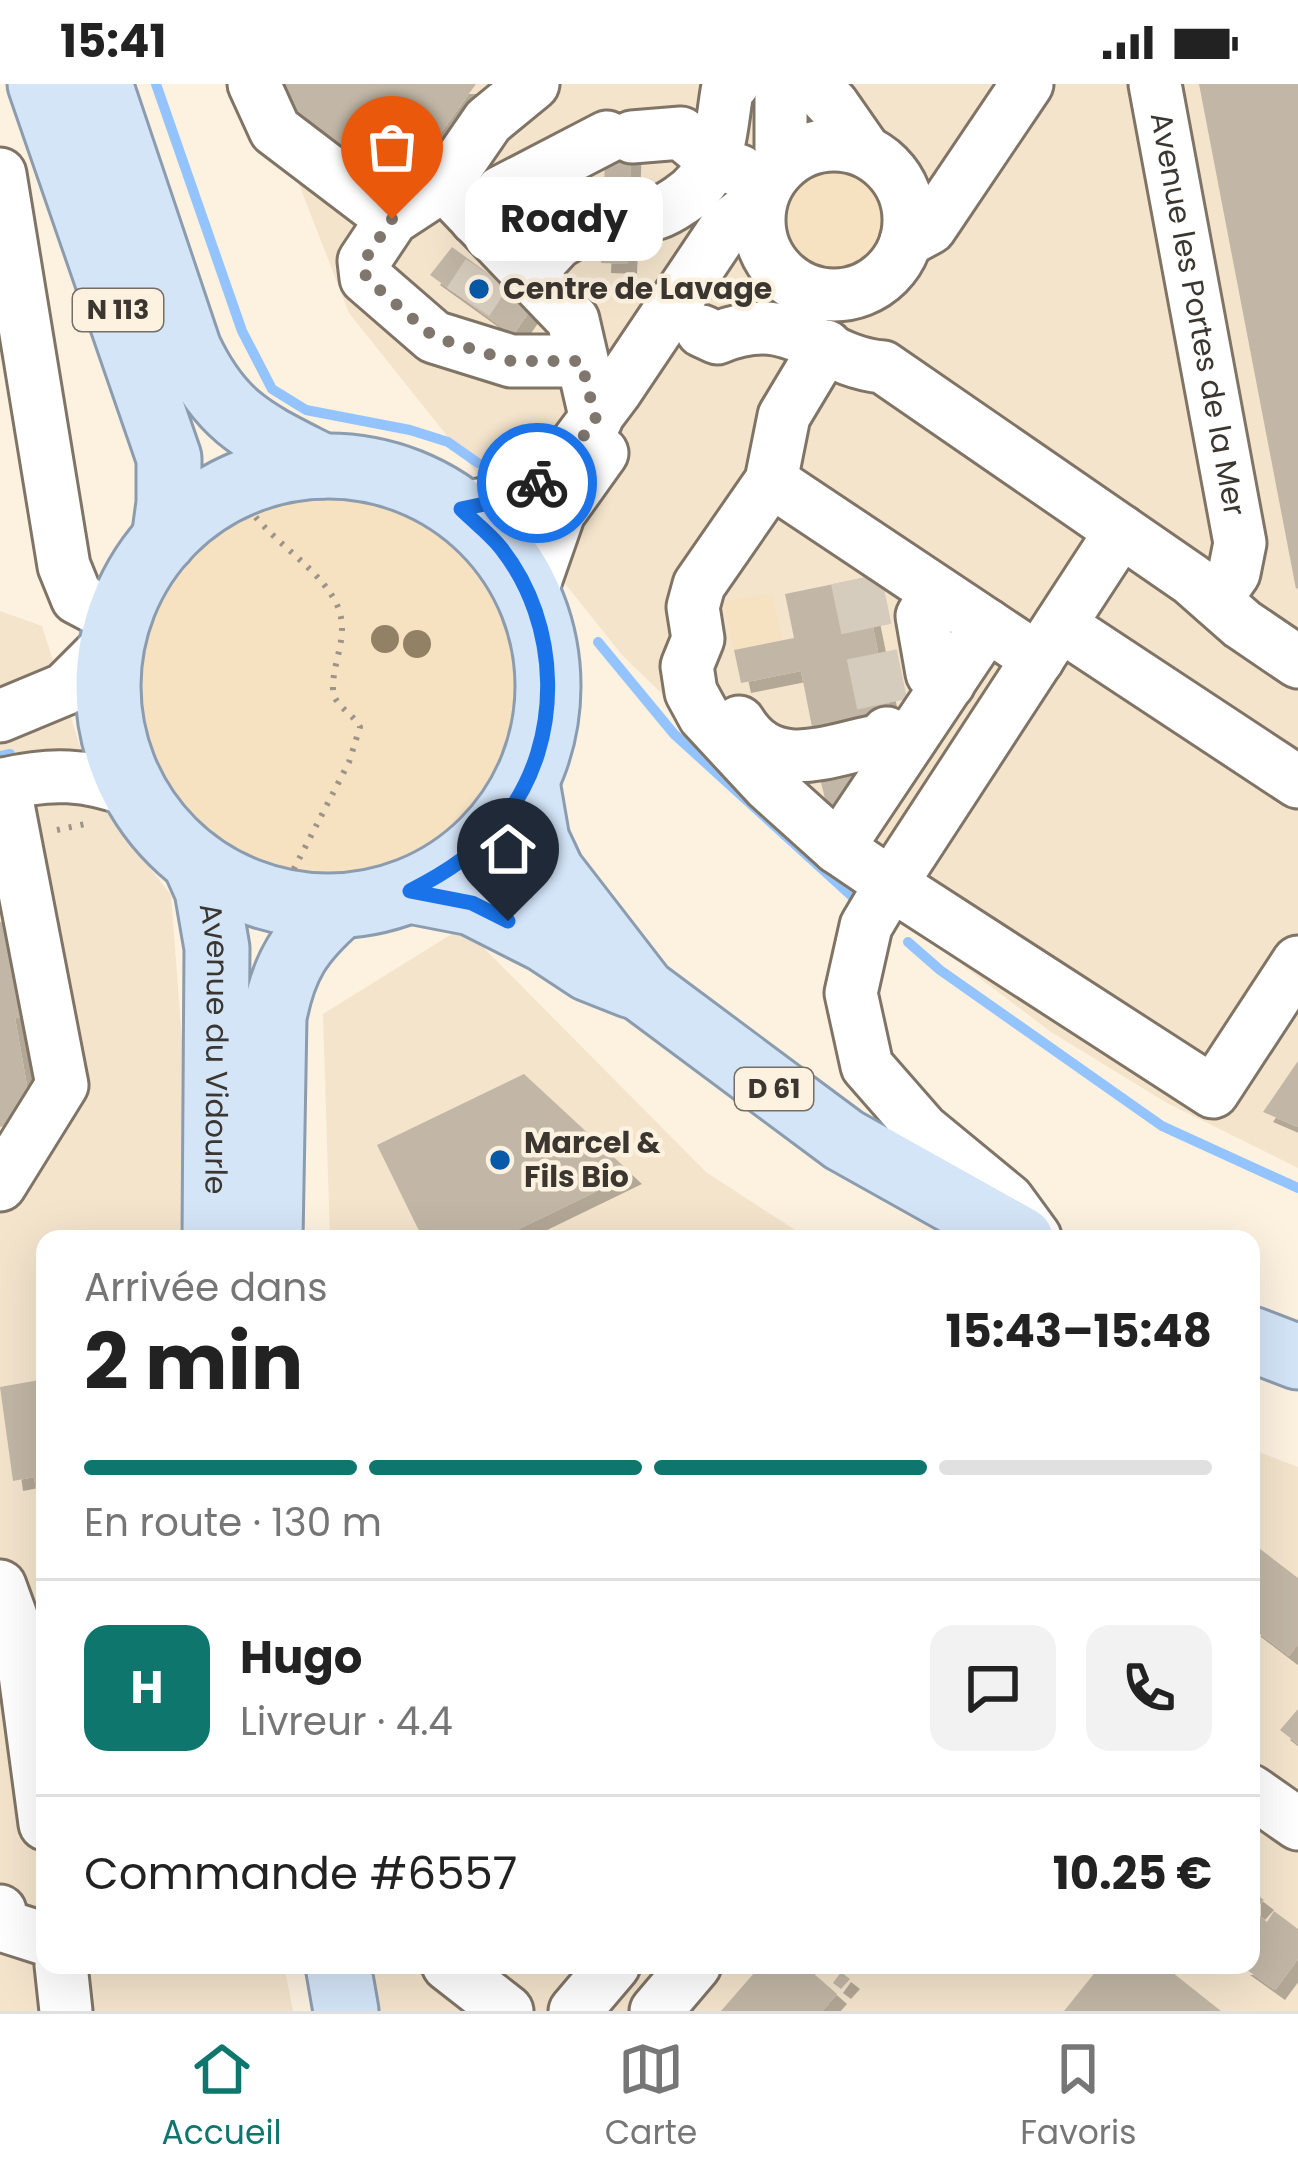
<!DOCTYPE html>
<html lang="fr">
<head>
<meta charset="utf-8">
<style>
	:root { --surface:#fff; --page:#f2f2f2; --text:#222; --muted:#767676; --line:#e0e0e0; --accent:#0f766e }
	body { margin:0; font-family:Poppins,sans-serif; background:var(--page); color:var(--text); height:100vh; display:flex; flex-direction:column; font-size:45px; white-space:nowrap }
	* { box-sizing:border-box; margin:0 }
	p { font-size:39px; color:var(--muted) }
	.icon { flex:none; width:66px; height:66px; fill:none; stroke:currentColor; stroke-width:2; stroke-linecap:round; stroke-linejoin:round }
	.map { position:relative; flex:1; overflow:hidden }
	.sheet { position:absolute; left:36px; top:1146px; width:1224px; height:744px; display:flex; flex-direction:column; background:var(--surface); border-radius:24px; box-shadow:0 12px 48px #0002 }
	.sheet>* { flex:none }
	.pin { position:absolute; display:grid; place-items:center; width:102px; height:102px; color:#fff; margin:-123px -51px; border-radius:50% 50% 50% 0; rotate:-45deg; box-shadow:0 0 12px #0007 }
	.pin .icon { rotate:45deg }
	.courier { position:absolute; display:grid; place-items:center; width:120px; height:120px; margin:-60px; border:9px solid #1a73e8; border-radius:50%; background:#fff; color:#222; box-shadow:0 3px 15px #0007 }
	.bubble { position:absolute; height:84px; border-radius:24px; background:var(--surface); box-shadow:0 12px 48px #0002; font-size:39px; font-weight:700; line-height:84px; text-align:center }
	.summary em { font-style:normal; font-weight:700 }
	.summary div { display:flex; flex-direction:column-reverse }
	.summary { display:flex; align-items:center; justify-content:space-between; height:204px; padding:0 48px }
	h1 { font-size:78px; font-weight:700; line-height:90px }
	.bar { display:grid; grid-template-columns:repeat(4,1fr); gap:18px 12px; align-content:center; height:144px; padding:0 48px }
	.bar i { height:15px; border-radius:9px; background:var(--line) }
	.bar .on { background:var(--accent) }
	.bar p { grid-column:span 4 }
	.line { display:flex; align-items:center; gap:30px; padding:0 48px; border-top:3px solid var(--line) }
	.line div { flex:1 }
	.round { display:grid; place-items:center; flex:none; width:126px; height:126px; border-radius:24px; background:var(--page) }
	.status { display:flex; justify-content:space-between; align-items:center; height:84px; padding:0 60px; background:var(--surface); direction:ltr }
	.status svg { height:33px; fill:currentColor }
	.tab-bar { display:flex; justify-content:space-around; align-items:center; height:168px; border-top:3px solid var(--line); background:var(--surface); font-size:33px; color:var(--muted) }
	.tab-bar a { display:grid; justify-items:center; gap:6px }
	.tab-bar .on { color:var(--accent) }
	.map>svg:first-child { display:block }
	.built { fill:#f4e4cc }
	.green { fill:#f6e1c1 }
	.lines { fill:none; stroke-linecap:round; stroke-linejoin:round }
	.stream { stroke:#93c4ff; stroke-width:10 }
	.building { fill:#c2b7a6; filter:url(#shadow) }
	.minor-tunnel { stroke:#d6ccbd; stroke-width:51; stroke-dasharray:51 26; stroke-linecap:butt }
	.minor-casing { stroke:#7f7465; stroke-width:57 }
	.major-casing { stroke:#8c9caf; stroke-width:69 }
	.path { stroke:#9d9489; stroke-width:6; stroke-dasharray:3 9; stroke-linecap:butt }
	.minor { stroke:#fff; stroke-width:51 }
	.major { stroke:#d4e5f8; stroke-width:63 }
	.tree { fill:#928165 }
	.done { stroke:#7f776e; stroke-width:12; stroke-dasharray:0 21.6 }
	.route { stroke:#1a73e8; stroke-width:15 }
	.poi-dot { fill:#075aa8; stroke:#fdf1e0; stroke-width:4.5 }
	.labels { text-anchor:middle; stroke-width:9; stroke-linejoin:round; paint-order:stroke }
	.shield { fill:#fdf1e0; stroke:#756e65; stroke-width:3 }
	.shield-label { font-size:27px; font-weight:bold; fill:#3b3630 }
	.poi-label { font-size:30px; font-weight:bold; fill:#3b3630; stroke:#fdf1e0; text-anchor:start }
	.street-label { font-size:30px; fill:#3b3630; stroke:#fdf1e0 }
</style>
</head>
<body>
<div class="status"><b>15:41</b><svg viewBox="0 0 49 12"><path d="M0 12V9h3v3zM5 12V6h3v6zM10 12V3h3v9zM15 12V0h3v12zM26 1h20v11H26zM47 4h2v5h-2z"/></svg></div>
<div class="map">
<svg width="1298" height="1927" viewBox="0 0 1298 1927">
	<defs>
		<filter id="shadow"><feDropShadow dx="10" dy="10" stdDeviation="0" flood-color="#0004"/></filter>
	</defs>
	<rect width="100%" height="100%" fill="#fdf1e0"/>
	<!-- built -->
	<g class="built">
		<path d="M260,0h1038v1084l-131,-65 -116,-71 -181,-137 -248,-240 -273,-342z"/>
		<path d="M0,527l42,15 55,174 74,95 26,344h-152v726h239l9,46h-293z"/>
		<path d="M463,843l243,245 103,67h-479l-7,-225z"/>
		<path d="M1251,1365l47,18v544h-921l-7,-42 8,-4h873z"/>
	</g>
	<!-- green -->
	<g class="green">
		<circle cx="833" cy="135" r="56"/>
		<circle cx="328" cy="598" r="194"/>
		<path d="M772,509l10,47 -48,10 -10,-48z"/>
	</g>
	<g class="lines">
		<!-- stream -->
		<g class="stream">
			<path d="M156,0l86,247 30,58 34,21 104,20 38,12 30,21"/>
			<path d="M598,558l76,92 180,164"/>
			<path d="M0,672l10,-2"/>
			<path d="M908,858l32,28 222,156 136,62"/>
		</g>
	</g>
	<!-- building -->
	<g class="building">
		<path d="M271,0h205l-82,114 -108,-78z"/>
		<path d="M1199,0h99v504l-2,1z"/>
		<path d="M607,27l26,1 -6,152 -26,-1z"/>
		<path d="M452,163l81,59 -20,29 -83,-60z"/>
		<path d="M863,494l27,134 -65,19 -2,-6 -11,2 -11,-56 -60,12 -7,-33 60,-12 -9,-44z"/>
		<path d="M851,678l5,23 -10,17 -19,5 -9,-37z"/>
		<path d="M6,837l17,96 -8,1 18,102 -33,7v-205z"/>
		<path d="M1298,977v66l-35,-15z"/>
		<path d="M524,990l108,100 -134,65h-75l-46,-94z"/>
		<path d="M138,1146l1,9h-40v-3z"/>
		<path d="M45,1295v151h-2l-9,-53 -21,4 -13,-94z"/>
		<path d="M1251,1458l47,36v66l-9,12 -38,-29z"/>
		<path d="M1298,1625v35l-18,-14z"/>
		<path d="M1251,1806l13,10 -10,11 13,11 7,-11 24,18v30l-23,31 -35,-25h11z"/>
		<path d="M761,1881h43l33,29 -15,17h-101z"/>
		<path d="M1101,1881h62l58,46h-157z"/>
		<path d="M841,1888l9,7 -9,10 -8,-6z"/>
	</g>
	<g class="lines">
		<!-- minor-tunnel -->
		<g class="minor-tunnel">
			<path d="M468,218l19,-29"/>
			<path d="M856,495l28,134"/>
		</g>
		<!-- minor casing -->
		<g class="minor-casing">
			<g id="minor">
				<path d="M254,0l21,46 117,89"/>
				<path d="M533,0l-45,37 -44,64 129,135 23,100"/>
				<path d="M813,0l20,21 32,46"/>
				<path id="s1" d="M1155,0l85,459 -6,30 -19,27"/>
				<path d="M632,53l49,-4 35,29 24,9"/>
				<circle cx="834" cy="136" r="75"/>
				<path d="M781,82v-82"/>
				<path d="M0,90l64,392 13,32 42,22"/>
				<path d="M444,101l-52,34 -28,42 2,17 68,59 77,24h70"/>
				<path d="M629,132c23,1 33,-3 52,-16 40,-26 39,-66 46,-109l6,-7"/>
				<path d="M476,135l25,-27 106,-55"/>
				<path d="M906,157l24,-13 97,-144"/>
				<path d="M530,188l27,-29 46,-28"/>
				<path d="M702,247l15,7c79,-32 99,23 166,29l309,213 50,44 56,38"/>
				<path d="M826,262l-42,70 -13,65 -72,104 -6,22 5,32 -11,27 4,26 13,24 64,69 70,63 53,36 -25,42 -15,67 16,73 56,64 85,70 27,37"/>
				<path d="M771,397l267,178"/>
				<path d="M461,425l33,-7 61,-30 60,-80 110,-164 36,-29"/>
				<path d="M1121,447l-230,353 322,208 85,-130"/>
				<path d="M936,508l-14,24 10,57 17,10"/>
				<path d="M530,512l29,-83 43,-60"/>
				<path d="M1060,541l238,157"/>
				<path d="M0,632l65,-27 48,-48"/>
				<path d="M739,638c34,56 90,28 142,18l6,-7"/>
				<path d="M0,701c51,-13 86,-11 135,7"/>
				<path d="M838,764l149,-223"/>
				<path d="M0,1101l62,-100 -58,-301"/>
				<path d="M0,1502l21,58 24,180"/>
				<path d="M1251,1707l47,33"/>
				<path d="M0,1827l1,14 44,14"/>
				<path d="M61,1881l5,46"/>
				<path d="M448,1881l59,46"/>
				<path d="M575,1927l39,-46"/>
				<path d="M656,1927l39,-46"/>
			</g>
		</g>
		<!-- major casing -->
		<g class="major-casing">
			<g id="major">
				<path d="M40,0l129,374v45l-5,37"/>
				<path d="M100,0l89,265c33,70 67,83 133,117"/>
				<circle cx="328" cy="602" r="220"/>
				<path d="M527,698l10,58 15,32 92,119 200,149 177,99"/>
				<path id="s2" d="M195,779l12,27 10,58 -2,291"/>
				<path d="M410,807l62,12 73,37 44,29 43,17"/>
				<path d="M270,1155l4,-222c10,-52 26,-76 65,-110"/>
				<path d="M1251,1255l47,18"/>
				<path d="M338,1881l8,46"/>
			</g>
		</g>
		<!-- path -->
		<g class="path">
			<path d="M236,403c23,49 74,71 98,112 19,33 -2,59 -1,91 1,16 20,23 27,37l-11,35 -67,130"/>
			<path d="M57,746l28,-6"/>
		</g>
		<!-- minor -->
		<use href="#minor" class="minor"/>
		<!-- major -->
		<use href="#major" class="major"/>
	</g>
	<!-- trees -->
	<g class="tree">
		<circle cx="385" cy="555" r="14"/>
		<circle cx="417" cy="560" r="14"/>
	</g>
	<g class="lines">
		<!-- done -->
		<path class="done" d="M392,135l-28,42 2,17 68,59 77,24h70l15,59 -41,52 -18,11"/>
		<!-- route -->
		<path class="route" d="M508,837l-36,-18 -62,-12c37,-19 70,-40 95,-74 59,-77 56,-193 -4,-269 -11,-14 -27,-26 -40,-39l33,-7 43,-19"/>
	</g>
	<!-- markers -->
	<g class="poi-dot">
		<circle cx="479" cy="205" r="12"/>
		<circle cx="500" cy="1076" r="12"/>
	</g>
	<g class="labels">
		<!-- shield labels -->
		<g class="shield">
			<rect x="73" y="205" width="90" height="42" rx="9"/>
			<rect x="735" y="984" width="78" height="42" rx="9"/>
		</g>
		<g class="shield-label">
			<text x="118" y="235">N 113</text>
			<text x="774" y="1014">D 61</text>
		</g>
		<!-- poi labels -->
		<g class="poi-label">
			<text x="503" y="215">Centre de Lavage</text>
			<text x="524" y="1069">Marcel &amp;<tspan x="524" dy="34">Fils Bio</tspan></text>
		</g>
		<!-- street labels -->
		<g class="street-label">
			<text dy="10" stroke="none"><textPath href="#s1" startOffset="234">Avenue les Portes de la Mer</textPath></text>
			<text dy="10" stroke="none"><textPath href="#s2" startOffset="189">Avenue du Vidourle</textPath></text>
		</g>
	</g>
</svg>
<div class="pin" style="left:392px;top:135px;background:#ea580c"><svg class="icon" aria-label="bag" viewBox="0 0 24 24"><path d="M5 8h14l-1 12H6zM9 8a3 3 0 0 1 6 0"/></svg></div>
<div class="pin" style="left:508px;top:837px;background:#1f2937"><svg class="icon" aria-label="home" viewBox="0 0 24 24"><path d="M3 11l9-7 9 7M6 9v11h12V9"/></svg></div>
<div class="courier" style="left:537px;top:399px"><svg class="icon" aria-label="bike" viewBox="0 0 24 24"><circle cx="6" cy="16" r="4"/><circle cx="18" cy="16" r="4"/><path d="M6 16l4-8h5l3 8M10 8l3 8H6M13 5h3"/></svg></div>
<div class="bubble" style="left:465px;top:93px;width:198px">Roady</div>
<section class="sheet">
<div class="summary"><div><h1>2 min</h1><p>Arrivée dans</p></div><em>15:43–15:48</em></div>
<div class="bar"><i class="on"></i><i class="on"></i><i class="on"></i><i></i><p>En route · 130 m</p></div>
<div class="line" style="height:216px"><b class="round" style="background:var(--accent);color:#fff">H</b><div><b>Hugo</b><p>Livreur · 4.4</p></div><a class="round"><svg class="icon" aria-label="chat" viewBox="0 0 24 24"><path d="M4 5h16v11H9l-5 4z"/></svg></a><a class="round"><svg class="icon" aria-label="phone" viewBox="0 0 24 24"><path d="M5 4h4l2 5-3 2q2 4 5 5l2-3 5 2v4C11 20 4 13 5 4z"/></svg></a></div>
<div class="line" style="height:156px"><div>Commande #6557</div><b>10.25 €</b></div>
</section>
</div>
<nav class="tab-bar">
<a class="on"><svg class="icon" aria-label="home" viewBox="0 0 24 24"><path d="M3 11l9-7 9 7M6 9v11h12V9"/></svg>Accueil</a>
<a><svg class="icon" aria-label="map" viewBox="0 0 24 24"><path d="M3 6l6-2 6 2 6-2v14l-6 2-6-2-6 2zM9 4v14M15 6v14"/></svg>Carte</a>
<a><svg class="icon" aria-label="saved" viewBox="0 0 24 24"><path d="M7 4h10v16l-5-4-5 4z"/></svg>Favoris</a>
</nav>
</body>
</html>
